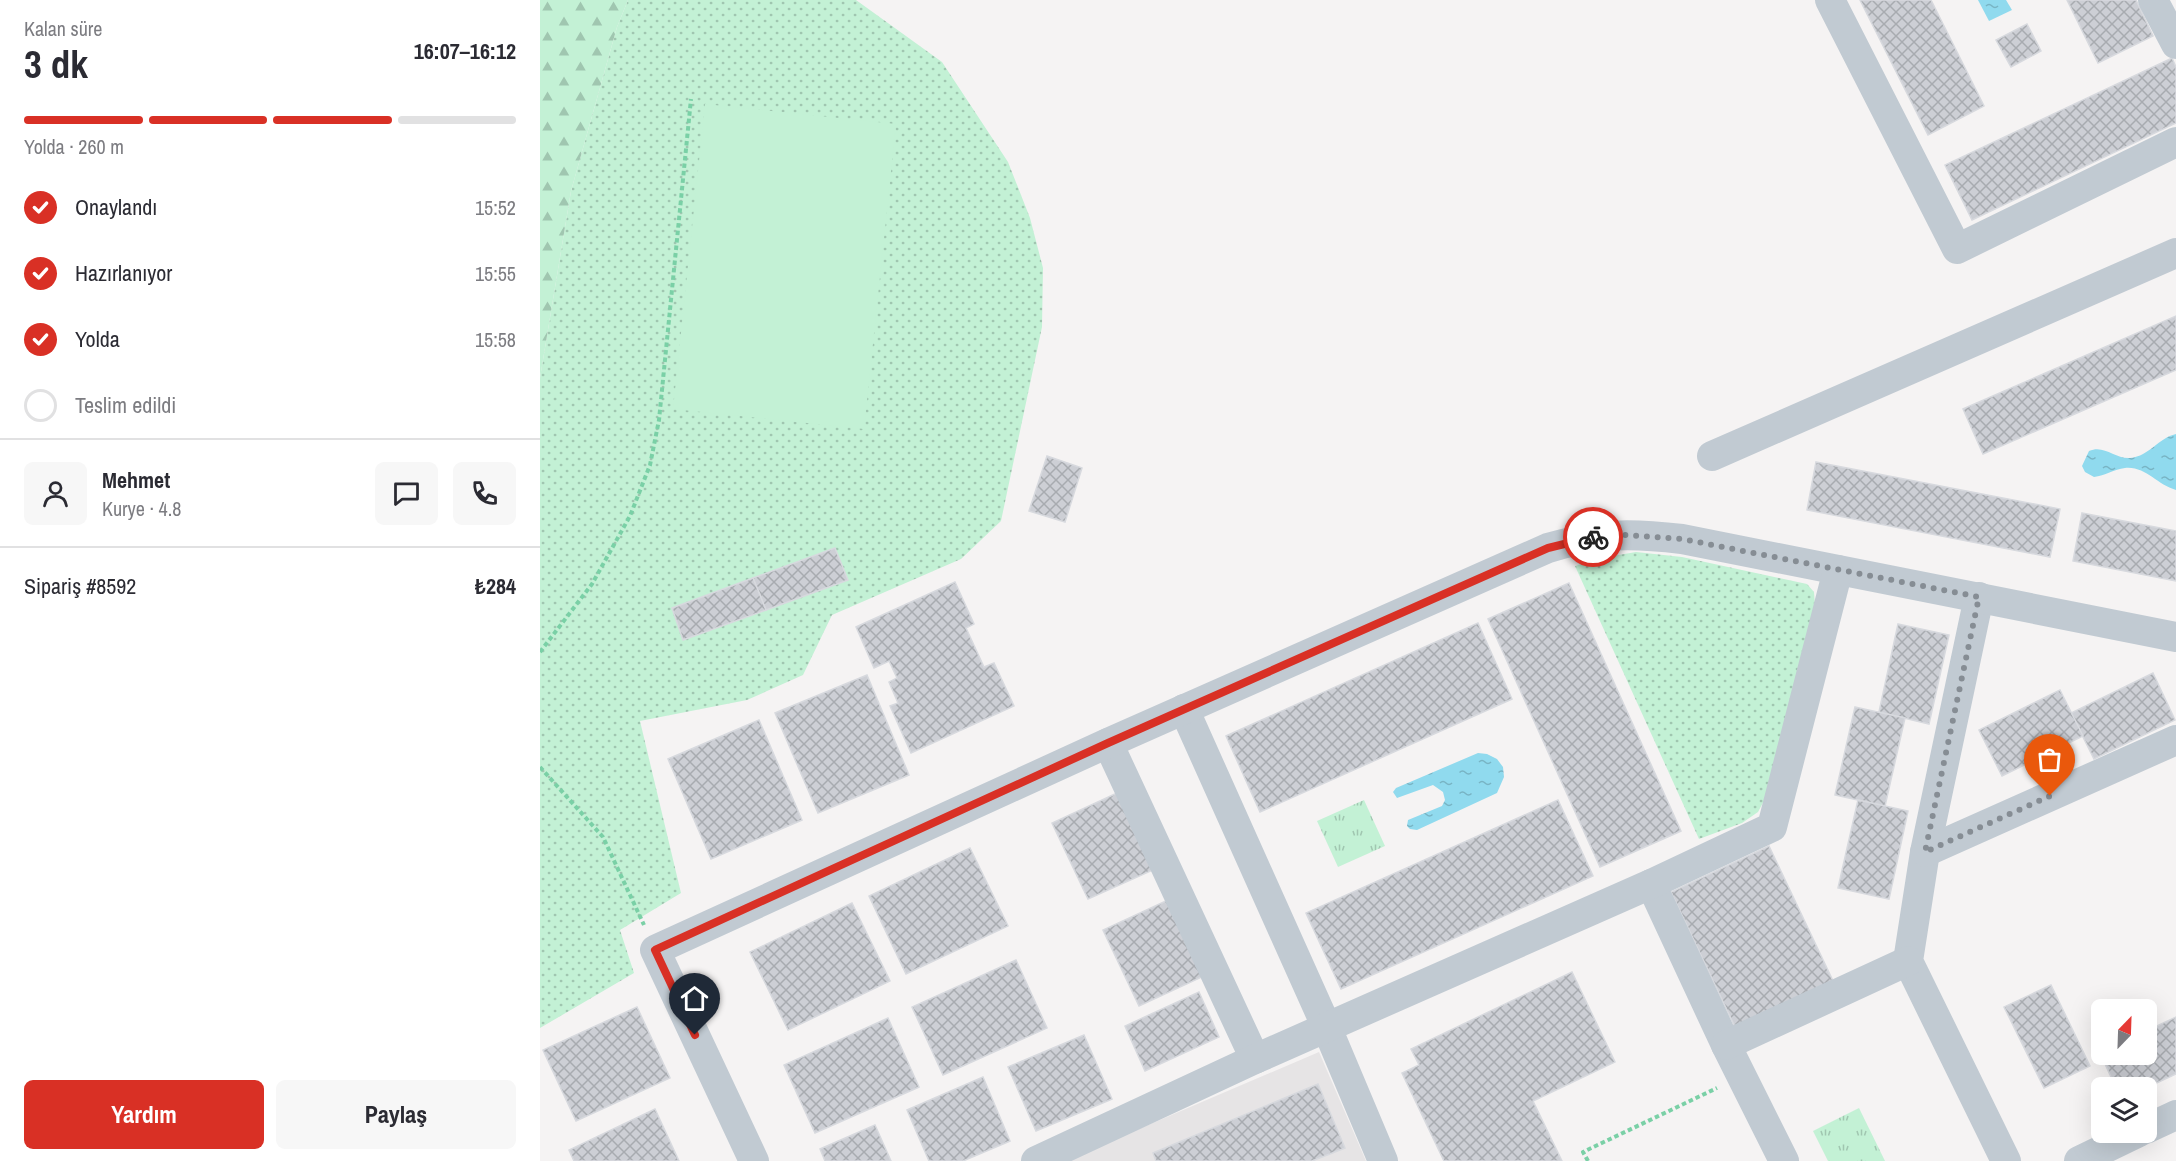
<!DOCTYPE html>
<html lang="tr">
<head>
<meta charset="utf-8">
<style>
	:root { --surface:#fff; --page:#f7f7f7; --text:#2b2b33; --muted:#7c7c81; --line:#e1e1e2; --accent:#d93025 }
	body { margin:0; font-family:"Archivo Narrow",sans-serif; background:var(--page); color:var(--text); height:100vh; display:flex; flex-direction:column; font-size:22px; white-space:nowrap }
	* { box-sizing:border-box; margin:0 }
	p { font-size:20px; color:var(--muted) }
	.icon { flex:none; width:33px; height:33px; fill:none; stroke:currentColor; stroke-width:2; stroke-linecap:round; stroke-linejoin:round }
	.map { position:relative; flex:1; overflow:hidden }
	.panel { display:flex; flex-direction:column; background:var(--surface); width:540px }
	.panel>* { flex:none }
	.needle { width:39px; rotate:23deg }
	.buttons { position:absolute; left:1551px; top:999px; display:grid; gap:12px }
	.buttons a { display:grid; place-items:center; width:66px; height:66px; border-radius:9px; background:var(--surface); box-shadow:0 6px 24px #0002; font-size:30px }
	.pin { position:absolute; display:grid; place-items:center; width:51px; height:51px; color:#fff; margin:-62px -26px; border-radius:50% 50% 50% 0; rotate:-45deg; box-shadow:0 0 6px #0007 }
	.pin .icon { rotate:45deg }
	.courier { position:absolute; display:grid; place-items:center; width:60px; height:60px; margin:-30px; border:4px solid #d93025; border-radius:50%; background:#fff; color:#222; box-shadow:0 2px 8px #0007 }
	.overview em { font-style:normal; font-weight:700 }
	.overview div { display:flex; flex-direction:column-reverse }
	.overview { display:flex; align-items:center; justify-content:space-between; height:102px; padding:0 24px }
	h1 { font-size:39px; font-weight:700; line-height:45px }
	.bar { display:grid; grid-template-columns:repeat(4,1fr); gap:9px 6px; align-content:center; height:72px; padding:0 24px }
	.bar i { height:8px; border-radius:4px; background:var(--line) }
	.bar .current { background:var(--accent) }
	.bar p { grid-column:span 4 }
	.line { display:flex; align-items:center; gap:15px; padding:0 24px; border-top:2px solid var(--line) }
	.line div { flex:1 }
	.round { display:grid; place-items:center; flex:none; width:63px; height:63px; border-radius:9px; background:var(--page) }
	ol { padding:0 24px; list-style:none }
	li { display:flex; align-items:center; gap:18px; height:66px }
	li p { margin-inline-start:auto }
	li .icon { padding:6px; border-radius:50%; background:var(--accent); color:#fff; stroke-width:4 }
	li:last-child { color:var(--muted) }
	li i { width:33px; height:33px; border:3px solid var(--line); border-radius:50% }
	.action { display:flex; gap:12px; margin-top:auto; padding:12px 24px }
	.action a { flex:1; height:69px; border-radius:9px; background:var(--accent); color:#fff; font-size:24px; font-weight:700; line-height:69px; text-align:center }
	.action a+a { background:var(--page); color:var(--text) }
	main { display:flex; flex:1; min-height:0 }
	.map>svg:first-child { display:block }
	.education { fill:#e6e4e5 }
	.grass { fill:url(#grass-dots) }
	.forest { fill:url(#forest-firs) }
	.park { fill:url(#park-tufts) }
	.pitch { fill:#c3f1d5 }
	.water { fill:url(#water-ripples) }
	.building { fill:url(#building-cross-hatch); stroke:#d7d9de; stroke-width:1.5 }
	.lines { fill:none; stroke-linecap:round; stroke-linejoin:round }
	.path { stroke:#7ad0a6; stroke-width:4; stroke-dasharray:4.5 3; stroke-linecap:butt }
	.minor { stroke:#c1cad2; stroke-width:30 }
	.done { stroke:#868d94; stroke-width:6; stroke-dasharray:0 10.8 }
	.route { stroke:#d93025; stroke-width:8 }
</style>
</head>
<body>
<main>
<section class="panel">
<div class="overview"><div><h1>3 dk</h1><p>Kalan süre</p></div><em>16:07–16:12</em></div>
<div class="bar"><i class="current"></i><i class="current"></i><i class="current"></i><i></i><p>Yolda · 260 m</p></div>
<ol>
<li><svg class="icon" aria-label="check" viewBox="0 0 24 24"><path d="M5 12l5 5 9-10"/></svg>Onaylandı<p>15:52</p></li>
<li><svg class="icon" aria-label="check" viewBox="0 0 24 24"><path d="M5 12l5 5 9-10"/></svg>Hazırlanıyor<p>15:55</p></li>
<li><svg class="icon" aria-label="check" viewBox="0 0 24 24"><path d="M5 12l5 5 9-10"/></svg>Yolda<p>15:58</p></li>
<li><i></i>Teslim edildi</li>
</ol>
<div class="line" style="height:108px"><a class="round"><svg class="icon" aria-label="person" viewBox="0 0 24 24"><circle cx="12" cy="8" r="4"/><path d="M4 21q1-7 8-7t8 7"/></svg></a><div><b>Mehmet</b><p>Kurye · 4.8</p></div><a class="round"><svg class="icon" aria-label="chat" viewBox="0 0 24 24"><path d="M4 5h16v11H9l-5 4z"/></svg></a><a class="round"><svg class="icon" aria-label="phone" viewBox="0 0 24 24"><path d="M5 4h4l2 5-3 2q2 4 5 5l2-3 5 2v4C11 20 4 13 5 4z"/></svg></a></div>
<div class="line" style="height:78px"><div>Sipariş #8592</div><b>₺284</b></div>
<div class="action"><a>Yardım</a><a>Paylaş</a></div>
</section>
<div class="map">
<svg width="1636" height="1161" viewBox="0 0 1636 1161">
	<defs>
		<pattern id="grass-dots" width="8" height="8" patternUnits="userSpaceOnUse" patternTransform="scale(1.5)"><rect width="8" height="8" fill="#c3f1d5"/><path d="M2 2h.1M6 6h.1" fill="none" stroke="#a0c6b0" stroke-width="1.8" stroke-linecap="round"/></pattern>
		<pattern id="forest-firs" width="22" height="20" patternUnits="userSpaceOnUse" patternTransform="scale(1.5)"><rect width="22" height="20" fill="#c3f1d5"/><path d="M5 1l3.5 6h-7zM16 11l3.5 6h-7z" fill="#a0c6b0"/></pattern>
		<pattern id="park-tufts" width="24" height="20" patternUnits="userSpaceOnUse" patternTransform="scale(1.5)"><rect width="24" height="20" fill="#c3f1d5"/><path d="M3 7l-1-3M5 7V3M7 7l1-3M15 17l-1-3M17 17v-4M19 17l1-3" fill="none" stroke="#a0c6b0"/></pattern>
		<pattern id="water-ripples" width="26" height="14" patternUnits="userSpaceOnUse" patternTransform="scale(1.5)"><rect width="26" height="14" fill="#90daee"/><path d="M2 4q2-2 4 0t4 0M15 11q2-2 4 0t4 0" fill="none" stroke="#78b4c4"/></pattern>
		<pattern id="building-cross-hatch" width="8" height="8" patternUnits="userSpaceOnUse" patternTransform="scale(1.5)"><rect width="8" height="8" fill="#cdcfd5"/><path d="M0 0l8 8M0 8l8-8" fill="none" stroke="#a8abb0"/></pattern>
	</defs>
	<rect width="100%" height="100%" fill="#f5f3f3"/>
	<!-- education -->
	<path class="education" d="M779,1052l47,109h-302z"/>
	<!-- grass -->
	<g class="grass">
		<path d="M88,0h228l86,62 66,100 22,56 13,50 -1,59 -41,194 -40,38 -129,56 -29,60 -56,25 -107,21 41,172 -61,37 14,43 -94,55v-650l31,-187 46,-164z"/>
		<path d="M1096,552l46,5 125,27 7,8 1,13 -50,194 -7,13 -16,11 -43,16 -124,-273 26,-8z"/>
	</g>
	<!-- forest -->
	<path class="forest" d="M0,0h88l-11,27 -46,164 -31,187z"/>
	<!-- park -->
	<g class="park">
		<path d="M824,800l21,46 -47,21 -21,-46z"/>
		<path d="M1319,1108l26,53h-57l-15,-30z"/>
	</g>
	<!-- pitch -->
	<path class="pitch" d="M165,104l191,20 -32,305 -191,-20z"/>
	<!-- water -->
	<g class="water">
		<path d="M1438,0h28l6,10 -23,11z"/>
		<path d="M1636,434v56c-19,-5 -30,-24 -51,-22 -11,1 -20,8 -31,9l-9,-5 -3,-6 7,-15c15,-7 26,8 41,7 20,-2 28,-20 46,-24z"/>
		<path d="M938,753l9,1 10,5 6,8 1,10 -7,16 -80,37 -7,-1 -3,-3 1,-6 34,-14 3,-6 -2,-8 -10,-7 -36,13 -4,-6 3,-4z"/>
	</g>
	<!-- building -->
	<g class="building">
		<path d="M1320,0h71l53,106 -56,29z"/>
		<path d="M1527,0h69l17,36 -55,27z"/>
		<path d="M1487,24l14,27 -30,16 -15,-27z"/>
		<path d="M1632,58l4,9v56l-204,97 -27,-55z"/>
		<path d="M1636,316v54l-193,84 -20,-45z"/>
		<path d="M507,456l35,12 -17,54 -36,-11z"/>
		<path d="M1276,462l244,47 -10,48 -243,-47z"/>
		<path d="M1542,513l94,18v50l-103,-20z"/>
		<path d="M295,548l13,32 -82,30 -13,-32z"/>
		<path d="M213,578l13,32 -83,30 -11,-32z"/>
		<path d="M415,582l19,42 -8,4 18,39 10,-4 20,43 -103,47 -21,-47 8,-3 -9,-21 8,-4 -8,-17 -15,7 -18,-41z"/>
		<path d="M1029,583l112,248 -81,36 -112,-248z"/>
		<path d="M938,623l34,76 -252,113 -34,-76z"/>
		<path d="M1358,624l51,11 -20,89 -50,-12z"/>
		<path d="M1613,673l22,47 -81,39 -23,-46z"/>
		<path d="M327,675l42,100 -91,38 -43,-100z"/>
		<path d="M1520,690l23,46 -81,40 -23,-46z"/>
		<path d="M1315,707l50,11 -20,88 -50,-11z"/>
		<path d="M219,720l43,100 -91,39 -43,-100z"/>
		<path d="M577,793l36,77 -65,29 -36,-76z"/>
		<path d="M1018,800l35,76 -252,113 -35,-76z"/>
		<path d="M1318,800l50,11 -19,88 -51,-11z"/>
		<path d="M1229,846l64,135 -98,46 -64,-135z"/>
		<path d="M430,848l38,78 -102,48 -37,-78z"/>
		<path d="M628,900l36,76 -65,30 -36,-76z"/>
		<path d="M312,903l38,78 -102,49 -38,-78z"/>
		<path d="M476,960l31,68 -104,47 -31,-68z"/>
		<path d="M1032,972l43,90 -82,39 29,60h-118l-42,-88 17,-8 -8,-16z"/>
		<path d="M1511,985l39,81 -46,22 -40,-81z"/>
		<path d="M659,992l20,45 -74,34 -20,-45z"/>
		<path d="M97,1007l33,71 -94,43 -33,-71z"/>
		<path d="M1636,1017v57l-30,14h-30l-16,-35 46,1v-23z"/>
		<path d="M348,1018l31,69 -104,46 -31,-68z"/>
		<path d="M544,1035l28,64 -76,32 -28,-64z"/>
		<path d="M443,1077l27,64 -47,20h-34l-22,-51z"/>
		<path d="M778,1084l27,64 -33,13h-156l-3,-8z"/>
		<path d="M115,1109l24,52h-105l-5,-11z"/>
		<path d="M335,1125l16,36h-66l-5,-12z"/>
	</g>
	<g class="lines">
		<!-- path -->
		<g class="path">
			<path d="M0,652l52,-68 38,-68 20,-51 9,-45 32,-321"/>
			<path d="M0,767l63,70 41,88"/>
			<path d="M1048,1161l-5,-9 134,-64"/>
		</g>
		<!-- minor -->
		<g class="minor">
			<path d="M1290,0l127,249 219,-107"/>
			<path d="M1613,0l23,44"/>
			<path d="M1172,456l464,-203"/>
			<path d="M1439,597l-54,255 -17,109 98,200"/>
			<path d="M644,709l143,319 56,133"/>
			<path d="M568,743l147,316"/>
			<path d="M1385,852l251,-112"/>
			<path d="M1111,884l75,161 58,116"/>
			<path d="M1186,1045l182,-84"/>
			<path d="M1606,1129l30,-14"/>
			<path d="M214,1161l-99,-211 453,-207 440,-195c51,-15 82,-15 134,-9l494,98"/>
			<path d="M496,1161l219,-102 396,-175 121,-57 66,-257"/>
			<path d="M1539,1161l60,-29"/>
		</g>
	</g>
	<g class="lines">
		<!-- done -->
		<path class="done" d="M1053,537l32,-2 57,4 297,58 -54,255 125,-56"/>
		<!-- route -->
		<path class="route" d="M155,1035l-40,-85 453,-207 440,-195 45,-11"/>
	</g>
</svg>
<div class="buttons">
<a><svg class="needle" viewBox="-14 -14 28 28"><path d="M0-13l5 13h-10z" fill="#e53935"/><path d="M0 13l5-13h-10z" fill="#7c7c81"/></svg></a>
<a><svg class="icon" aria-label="layers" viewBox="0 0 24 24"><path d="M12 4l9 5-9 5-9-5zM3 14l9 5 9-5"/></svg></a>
</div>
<div class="pin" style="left:1510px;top:796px;background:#ea580c"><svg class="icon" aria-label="bag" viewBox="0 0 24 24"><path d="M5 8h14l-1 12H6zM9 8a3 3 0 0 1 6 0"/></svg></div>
<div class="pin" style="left:155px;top:1035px;background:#1f2937"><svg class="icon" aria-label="home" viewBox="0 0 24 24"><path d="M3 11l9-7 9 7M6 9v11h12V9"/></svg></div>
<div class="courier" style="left:1053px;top:537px"><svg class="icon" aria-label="bike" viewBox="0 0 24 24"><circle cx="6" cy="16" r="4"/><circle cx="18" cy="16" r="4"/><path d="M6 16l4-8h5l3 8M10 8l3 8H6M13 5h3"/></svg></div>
</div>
</main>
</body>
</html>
